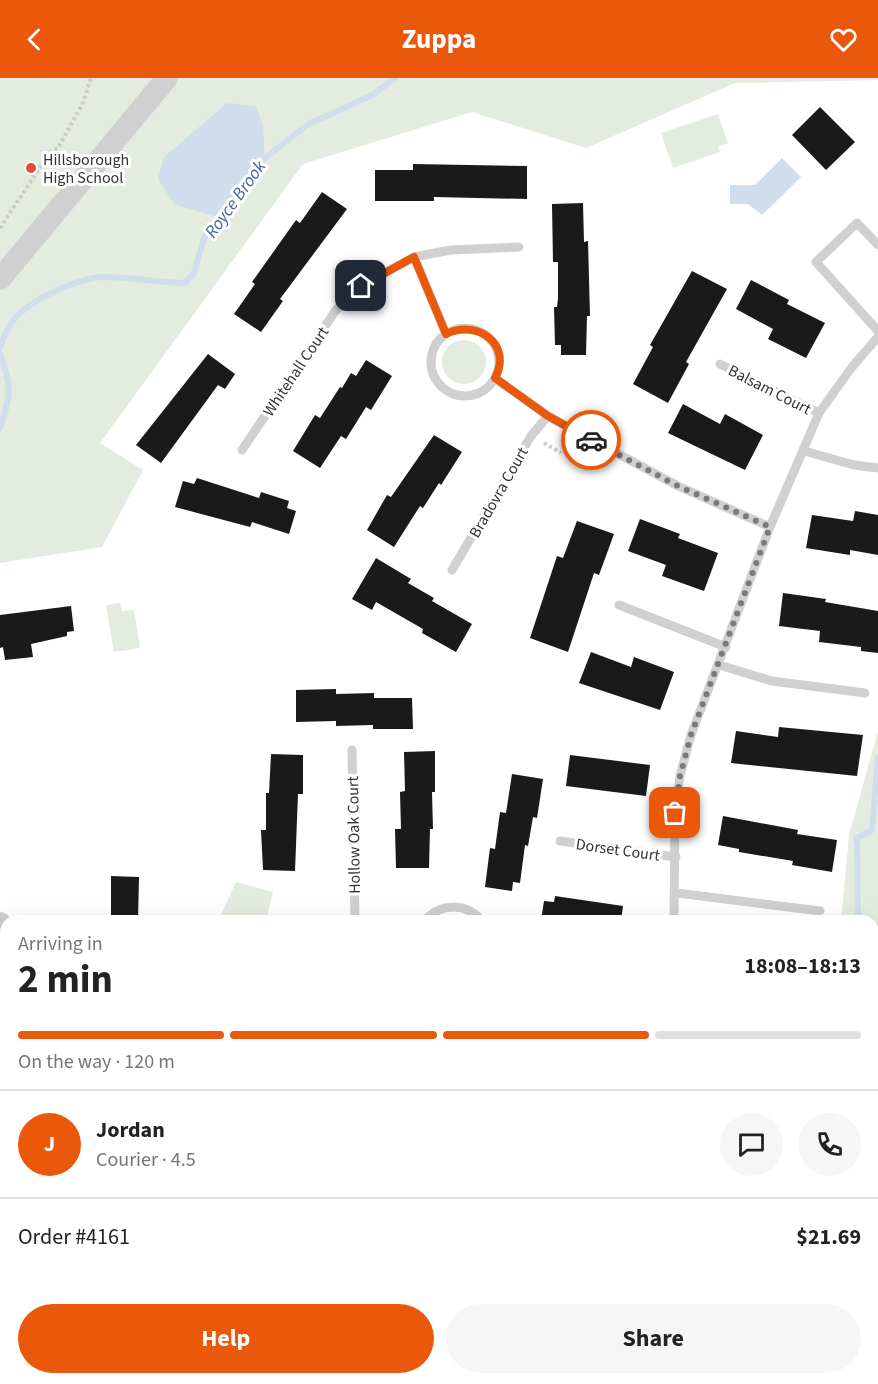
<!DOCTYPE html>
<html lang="en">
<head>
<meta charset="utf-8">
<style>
	:root { --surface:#fff; --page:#f6f6f6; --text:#222; --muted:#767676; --line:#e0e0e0; --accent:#ea580c }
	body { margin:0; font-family:"Source Sans 3",sans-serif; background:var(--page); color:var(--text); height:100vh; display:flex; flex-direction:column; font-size:22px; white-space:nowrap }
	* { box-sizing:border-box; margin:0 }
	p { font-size:20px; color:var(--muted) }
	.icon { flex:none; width:33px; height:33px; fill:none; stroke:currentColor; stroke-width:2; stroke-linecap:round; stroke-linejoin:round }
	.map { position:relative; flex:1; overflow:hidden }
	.sheet { position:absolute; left:0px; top:837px; width:879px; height:470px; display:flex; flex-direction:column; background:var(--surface); border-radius:18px 18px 0 0; box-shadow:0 6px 24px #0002 }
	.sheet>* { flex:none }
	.pin { position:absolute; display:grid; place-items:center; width:51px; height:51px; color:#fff; margin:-26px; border-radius:12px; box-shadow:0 3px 9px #0006 }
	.courier { position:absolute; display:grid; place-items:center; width:60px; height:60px; margin:-30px; border:4px solid #ea580c; border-radius:50%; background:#fff; color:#222; box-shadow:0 2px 8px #0007 }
	.overview em { font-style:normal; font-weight:700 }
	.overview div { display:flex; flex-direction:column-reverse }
	.overview { display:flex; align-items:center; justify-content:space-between; height:102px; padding:0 18px }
	h1 { font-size:39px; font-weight:700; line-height:45px }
	.bar { display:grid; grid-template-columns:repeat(4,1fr); gap:9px 6px; align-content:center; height:72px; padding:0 18px }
	.bar i { height:8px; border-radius:4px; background:var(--line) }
	.bar .active { background:var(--accent) }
	.bar p { grid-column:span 4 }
	.line { display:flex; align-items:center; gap:15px; padding:0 18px; border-top:2px solid var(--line) }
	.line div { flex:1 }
	.round { display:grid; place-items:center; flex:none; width:63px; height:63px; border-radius:32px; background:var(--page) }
	.action { display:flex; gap:12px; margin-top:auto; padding:12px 18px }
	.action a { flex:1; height:69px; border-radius:36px; background:var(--accent); color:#fff; font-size:24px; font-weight:700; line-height:69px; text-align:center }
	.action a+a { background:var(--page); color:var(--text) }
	header { display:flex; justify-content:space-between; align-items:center; height:78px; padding:0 18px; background:var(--accent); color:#fff; font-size:27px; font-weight:700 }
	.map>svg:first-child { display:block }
	.green { fill:#e4ebdf }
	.water { fill:#cfdded }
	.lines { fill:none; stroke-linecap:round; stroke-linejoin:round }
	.stream { stroke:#cfdded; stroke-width:6 }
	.building { fill:#1a1a1a }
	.path { stroke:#cacaca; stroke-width:4; stroke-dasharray:3 3; stroke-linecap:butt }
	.service { stroke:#d0d0d0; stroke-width:9 }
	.tertiary { stroke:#d0d0d0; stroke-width:22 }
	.done { stroke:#7a7a7a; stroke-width:6; stroke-dasharray:0 10.8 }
	.route { stroke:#ea580c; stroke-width:8 }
	.poi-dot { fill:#e04c3e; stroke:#fff; stroke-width:2 }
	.labels { text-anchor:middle; stroke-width:6; stroke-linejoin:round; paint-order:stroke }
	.poi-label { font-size:16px; fill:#333; stroke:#fff; text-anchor:start }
	.street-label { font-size:16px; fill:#333; stroke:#fff }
	.water-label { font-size:18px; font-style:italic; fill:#426794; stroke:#fff }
</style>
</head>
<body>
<header><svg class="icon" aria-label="back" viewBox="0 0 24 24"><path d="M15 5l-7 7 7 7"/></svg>Zuppa<svg class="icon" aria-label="heart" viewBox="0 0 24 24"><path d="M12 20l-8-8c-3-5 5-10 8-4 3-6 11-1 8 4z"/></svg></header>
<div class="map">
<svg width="878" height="1306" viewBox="0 0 878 1306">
	<rect width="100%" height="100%" fill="#fff"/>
	<!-- green -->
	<g class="green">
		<path d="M0,0h878v2l-143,3 -149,65 -114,-36 -169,52 -203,279 43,27 -41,77 -102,16z"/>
		<path d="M718,36l10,29 -10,4 2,5 -47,16 -12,-35z"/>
		<circle cx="464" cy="284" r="22"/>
		<path d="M120,525l2,8 12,-1 6,38 -26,4 -8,-47z"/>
		<path d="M878,653v653h-113l27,-5 81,-1v-457h-32l8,-86z"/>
		<path d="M236,804l37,10 -7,29h-48z"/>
		<path d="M735,1301l13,5h-265l-4,-5z"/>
	</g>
	<!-- water -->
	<g class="water">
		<path d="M227,25l29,3 7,20 2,35 -35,60 -56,-17 -16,-25 6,-22z"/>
		<path d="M782,80l19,19 -39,38 -14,-11h-18v-19h25z"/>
	</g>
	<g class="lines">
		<!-- stream -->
		<g class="stream">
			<path d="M259,85l48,-38 65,-30 23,-17"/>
			<path d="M0,270c4,-12 9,-24 18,-33 17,-17 64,-39 88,-38 27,0 53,6 79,6l9,-10 10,-35 19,-26"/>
			<path d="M0,276c12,31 11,42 0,74"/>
			<path d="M858,843l-1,-83 15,-8 6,-72"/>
			<path d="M873,1125l5,6"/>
			<path d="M873,1181l5,-27"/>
			<path d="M829,1306l1,-6"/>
		</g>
	</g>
	<!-- building -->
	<g class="building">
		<path d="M820,29l35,35 -29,28 -34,-35z"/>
		<path d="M413,86l114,2v33l-93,-2v4h-59v-31h38z"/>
		<path d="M322,114l25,17 -67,90 3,2 -22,31 -27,-18 21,-30 -3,-2 44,-62 4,3z"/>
		<path d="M583,125l1,39 4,-1 2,75h-3l-1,39h-25v-10h-6l-1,-38h3l1,-9v-36h-5l-1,-58z"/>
		<path d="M692,193l35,18 -41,73 3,2 -21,39 -35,-19 20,-37 -3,-2z"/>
		<path d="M751,202l38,20 -2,4 38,19 -19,35 -38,-19 5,-10 -37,-20z"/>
		<path d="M208,276l27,20 -10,15 -7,-4 -57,78 -25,-18z"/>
		<path d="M366,282l26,16 -21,34 -5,-3 -20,32 -5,-3 -21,32 -27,-17 22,-36 5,3 20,-31 2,1 9,-15 5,3z"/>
		<path d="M683,326l37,20 5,-10 38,21 -18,35 -77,-37z"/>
		<path d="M434,357l28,17 -21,33 -2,-2 -16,25 -3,-2 -26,41 -27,-17 20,-35 4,2z"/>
		<path d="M197,400l62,20 2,-6 28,9 -2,7 9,3 -7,23 -37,-12 -2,5 -75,-20 8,-26 11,3z"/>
		<path d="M855,433l23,4v40l-28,-5v5l-44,-7 6,-33 41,6z"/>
		<path d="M640,441l40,15 -2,4 40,15 -14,38 -42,-15 4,-11 -38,-14z"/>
		<path d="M577,443l37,13 -15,41 -5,-2 -26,79 -38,-14 27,-82 6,2z"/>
		<path d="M376,480l35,21 -3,4 26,15 -2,3 40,23 -16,28 -34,-19 1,-4 -47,-27 -4,8 -20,-11z"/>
		<path d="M783,515l43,6 -1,3 53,9v42l-17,-2v-4l-42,-5 1,-11 -41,-5z"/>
		<path d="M71,528l3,25 -7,1v4l-36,8 2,13 -28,3 -2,-13 -3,1v-33z"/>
		<path d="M591,574l40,15 3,-10 40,15 -14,38 -81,-27z"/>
		<path d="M336,611v5l38,-1v5h38l1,31h-40v-4l-37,1v-5l-40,1v-32z"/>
		<path d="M779,649l84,8 -6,41 -126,-13 5,-32 42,6z"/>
		<path d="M435,673v41h-3l1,37h-3l-1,39h-33l-1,-39h6l-1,-37 5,-1 -1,-39z"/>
		<path d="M271,676l32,1v39h-5l-3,77 -32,-1 -2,-40h5v-37h3z"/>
		<path d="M570,677l80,10 -4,31 -80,-10z"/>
		<path d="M512,696l31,5 -6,39 -4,-1 -5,29 -3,-1 -5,38 -7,-1 -1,9 -27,-4 5,-39 5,1 5,-37 6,1z"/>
		<path d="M723,738l75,14 -1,4 40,6 -5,32 -40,-7 1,-4 -54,-9v-3l-21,-4z"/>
		<path d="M111,798l28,1 -1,44h-27z"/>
		<path d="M555,818l68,10 -2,15h-80l3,-20 10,1z"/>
	</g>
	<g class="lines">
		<!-- path -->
		<g class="path">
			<path d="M0,150l51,-77 7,-3 25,-45 8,-25"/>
			<path d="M544,365l17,10"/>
		</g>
		<!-- service -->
		<g class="service">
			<path d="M878,167l-21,-22 -41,39 62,69"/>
			<path d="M414,179l32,77"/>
			<circle cx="465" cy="284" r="34"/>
			<path d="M720,286l99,49"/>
			<path d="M495,300l53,38 130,70 92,41"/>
			<path d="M242,372l94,-140 25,-24 53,-29 37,-7 68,-3"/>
			<path d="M804,373l50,14 24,3"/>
			<path d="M452,492l79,-134 17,-20"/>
			<path d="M619,527l107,42"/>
			<path d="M719,587l53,16 93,12"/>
			<path d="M352,672l3,171"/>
			<path d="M560,763l116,16"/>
			<path d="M677,815l143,18"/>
			<path d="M424,843c16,-18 42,-19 58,0"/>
			<path d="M674,843l1,-108 5,-37 11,-41 79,-208 49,-114 33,-46 26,-30"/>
		</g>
		<!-- tertiary -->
		<g class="tertiary">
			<path d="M0,201l167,-201"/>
			<path d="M0,845l6,20"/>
			<path d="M28,1300l2,6"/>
		</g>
	</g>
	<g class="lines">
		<!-- done -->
		<path class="done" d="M591,362l87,46 92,41 -79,208 -11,41 -5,37"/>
		<!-- route -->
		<path class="route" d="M361,208l53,-29 32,77c31,-15 67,10 49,44l53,38 43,24"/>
	</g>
	<!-- markers -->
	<circle class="poi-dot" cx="31" cy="90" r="6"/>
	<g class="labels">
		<!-- poi labels -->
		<g class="poi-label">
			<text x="43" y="87">Hillsborough<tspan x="43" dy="18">High School</tspan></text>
		</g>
		<!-- street labels -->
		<g class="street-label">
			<text transform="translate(295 293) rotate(-56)" y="6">Whitehall Court</text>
			<text transform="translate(770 311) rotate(27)" y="6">Balsam Court</text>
			<text transform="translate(498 414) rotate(-60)" y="6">Bradovra Court</text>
			<text transform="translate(353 757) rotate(-91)" y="6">Hollow Oak Court</text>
			<text transform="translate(618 771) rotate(8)" y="6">Dorset Court</text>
		</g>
		<!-- water labels -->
		<g class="water-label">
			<text transform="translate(235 121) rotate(-54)" y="6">Royce Brook</text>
		</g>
	</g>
</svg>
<div class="pin" style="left:675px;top:735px;background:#ea580c"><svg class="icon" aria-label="bag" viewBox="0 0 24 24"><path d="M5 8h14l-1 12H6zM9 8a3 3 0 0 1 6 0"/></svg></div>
<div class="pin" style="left:361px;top:208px;background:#1f2937"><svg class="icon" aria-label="home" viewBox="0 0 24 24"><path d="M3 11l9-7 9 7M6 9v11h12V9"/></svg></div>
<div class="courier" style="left:591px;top:362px"><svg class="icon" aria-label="car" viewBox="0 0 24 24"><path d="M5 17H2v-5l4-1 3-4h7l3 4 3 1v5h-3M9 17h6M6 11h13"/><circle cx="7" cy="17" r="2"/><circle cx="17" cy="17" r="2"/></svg></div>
<section class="sheet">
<div class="overview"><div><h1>2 min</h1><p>Arriving in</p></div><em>18:08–18:13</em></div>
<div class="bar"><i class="active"></i><i class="active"></i><i class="active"></i><i></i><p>On the way · 120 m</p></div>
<div class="line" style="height:108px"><b class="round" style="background:var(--accent);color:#fff">J</b><div><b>Jordan</b><p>Courier · 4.5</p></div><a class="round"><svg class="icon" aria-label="chat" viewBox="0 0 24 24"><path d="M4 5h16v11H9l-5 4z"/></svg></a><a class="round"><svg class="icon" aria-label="phone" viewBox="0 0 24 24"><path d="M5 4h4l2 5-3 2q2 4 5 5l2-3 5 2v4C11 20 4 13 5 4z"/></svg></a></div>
<div class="line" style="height:78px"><div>Order #4161</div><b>$21.69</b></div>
<div class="action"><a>Help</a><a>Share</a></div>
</section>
</div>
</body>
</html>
